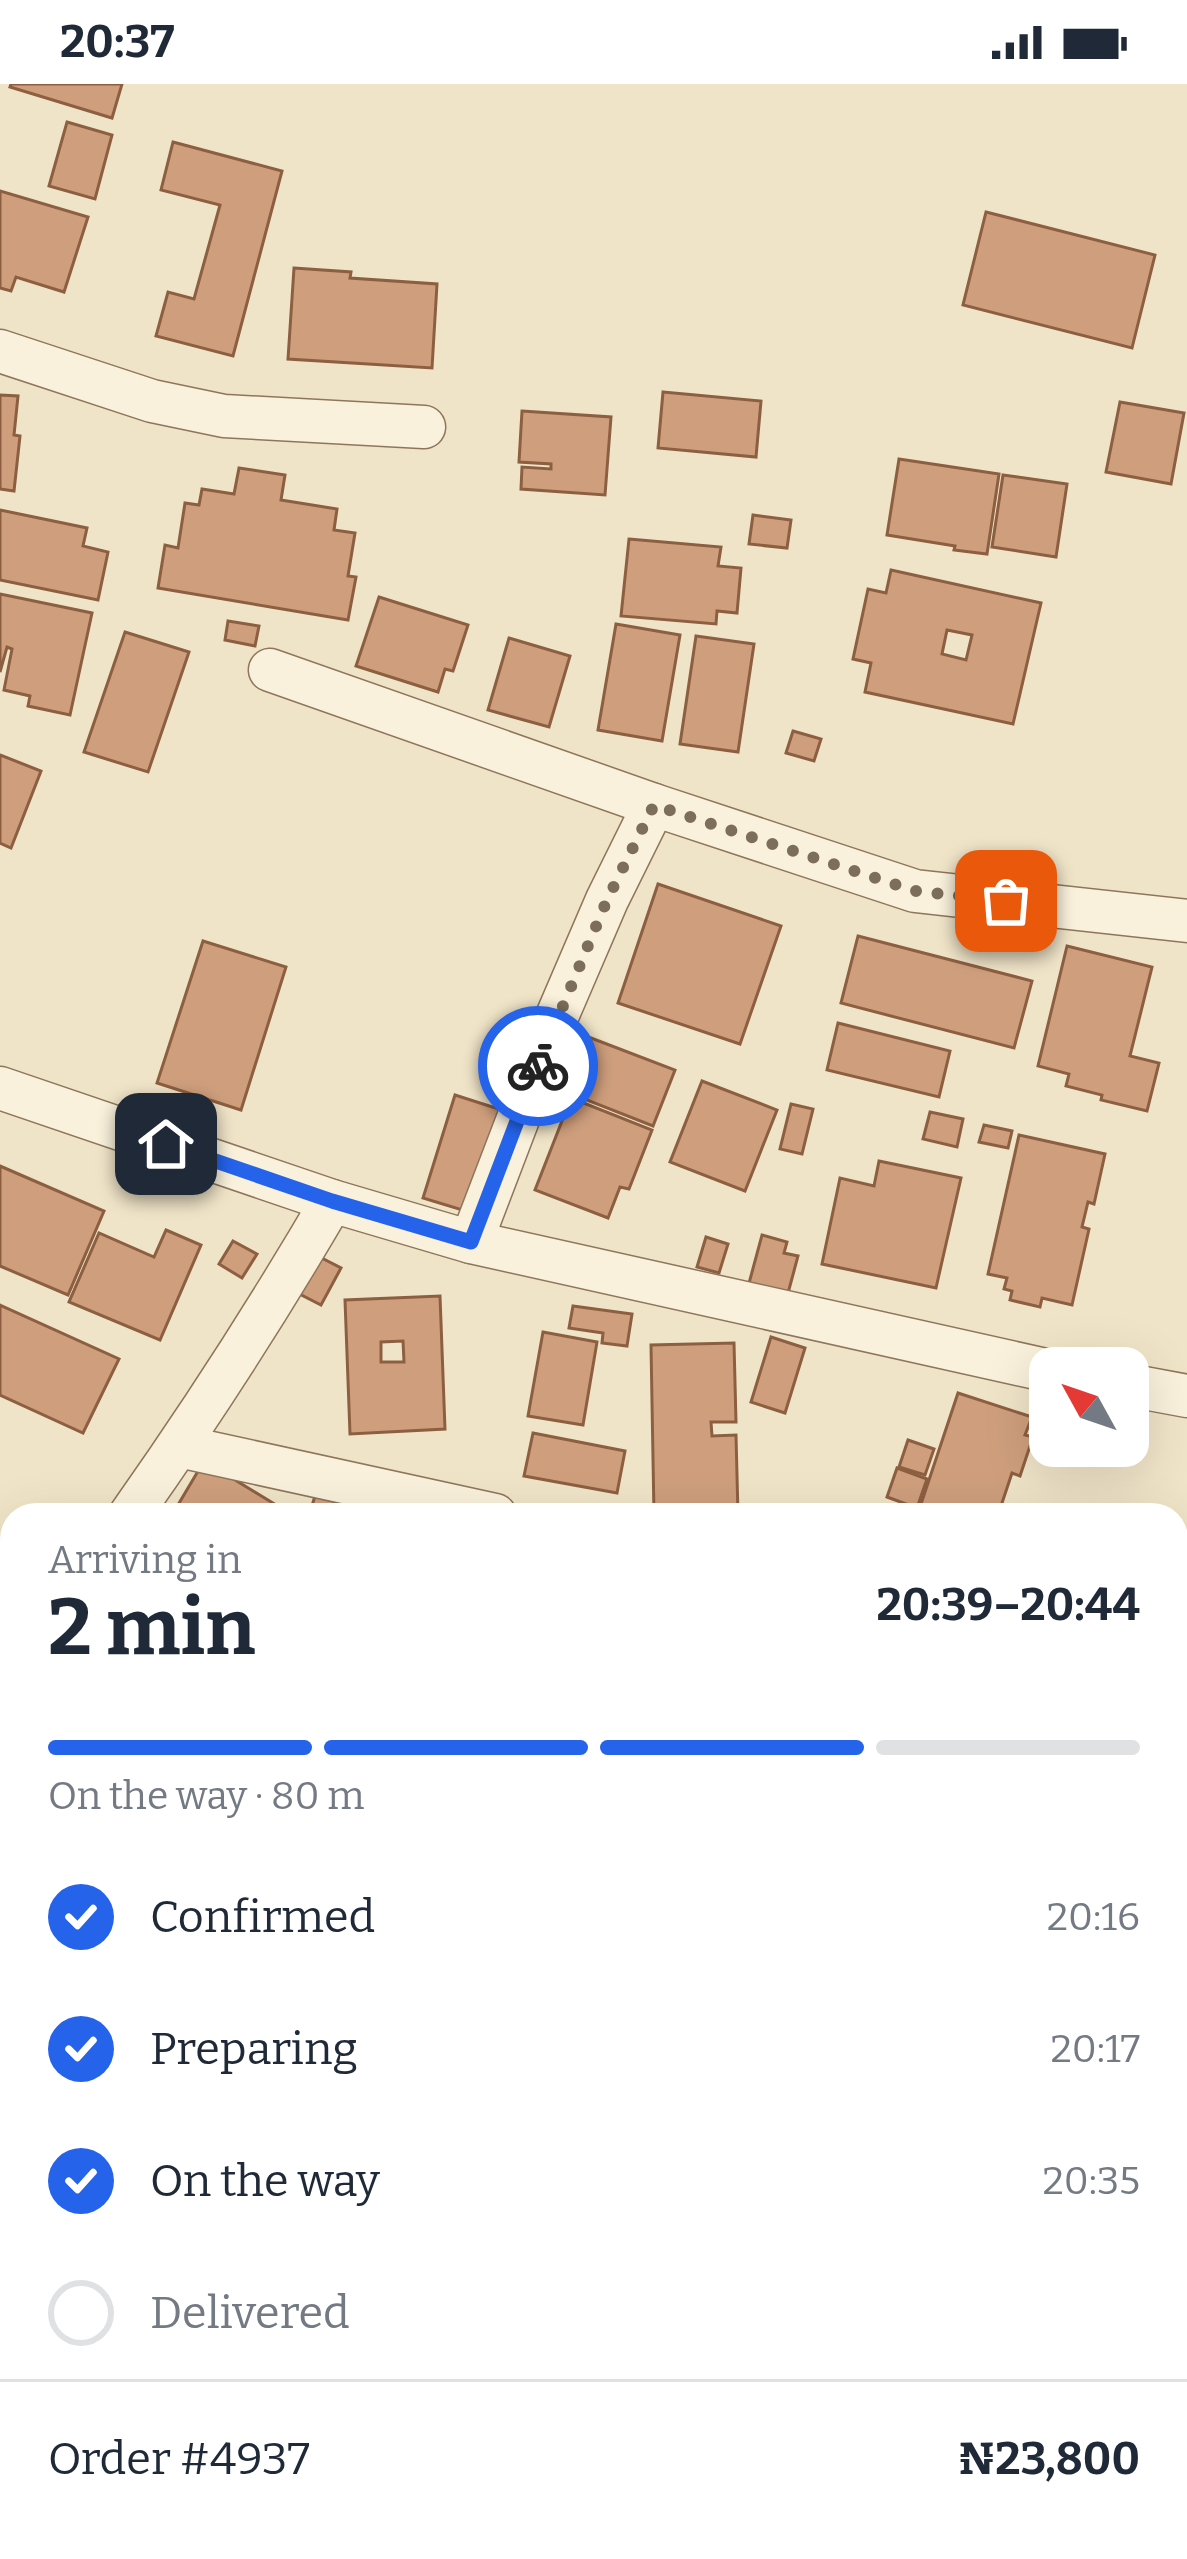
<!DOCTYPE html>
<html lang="en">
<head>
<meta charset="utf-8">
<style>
	:root { --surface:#fff; --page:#f2f2f3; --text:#1f2937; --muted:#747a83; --line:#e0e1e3; --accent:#2563eb }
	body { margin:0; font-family:Bitter,serif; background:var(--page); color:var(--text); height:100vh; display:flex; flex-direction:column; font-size:45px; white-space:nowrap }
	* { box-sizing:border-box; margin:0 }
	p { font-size:39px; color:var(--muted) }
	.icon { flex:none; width:66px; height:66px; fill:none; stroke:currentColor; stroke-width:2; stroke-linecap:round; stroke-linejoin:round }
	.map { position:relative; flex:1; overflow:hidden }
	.panel { position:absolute; left:0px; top:1419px; width:1188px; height:1056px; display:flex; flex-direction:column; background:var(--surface); border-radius:36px 36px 0 0; box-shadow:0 12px 48px #0002 }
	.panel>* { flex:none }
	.needle { width:78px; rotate:310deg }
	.controls { position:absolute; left:1029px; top:1263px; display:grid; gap:24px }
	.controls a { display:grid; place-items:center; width:120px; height:120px; border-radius:24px; background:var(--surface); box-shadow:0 12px 48px #0002; font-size:60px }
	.pin { position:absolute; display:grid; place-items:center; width:102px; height:102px; color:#fff; margin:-51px; border-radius:24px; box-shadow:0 6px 18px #0006 }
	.courier { position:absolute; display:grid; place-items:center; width:120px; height:120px; margin:-60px; border:9px solid #2563eb; border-radius:50%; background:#fff; color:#222; box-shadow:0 3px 15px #0007 }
	.head em { font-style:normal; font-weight:700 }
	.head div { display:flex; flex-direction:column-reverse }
	.head { display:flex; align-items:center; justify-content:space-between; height:204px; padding:0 48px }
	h1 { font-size:78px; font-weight:700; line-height:90px }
	.bar { display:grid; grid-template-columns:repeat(4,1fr); gap:18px 12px; align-content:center; height:144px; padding:0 48px }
	.bar i { height:15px; border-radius:9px; background:var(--line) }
	.bar .current { background:var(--accent) }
	.bar p { grid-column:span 4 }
	.line { display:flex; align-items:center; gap:30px; padding:0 48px; border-top:3px solid var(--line) }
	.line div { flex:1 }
	ol { padding:0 48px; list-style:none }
	li { display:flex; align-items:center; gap:36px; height:132px }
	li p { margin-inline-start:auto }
	li .icon { padding:12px; border-radius:50%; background:var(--accent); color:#fff; stroke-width:4 }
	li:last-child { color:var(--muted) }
	li i { width:66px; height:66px; border:6px solid var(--line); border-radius:50% }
	.status { display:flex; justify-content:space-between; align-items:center; height:84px; padding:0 60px; background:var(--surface); direction:ltr }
	.status svg { height:33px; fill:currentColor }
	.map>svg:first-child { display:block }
	.building { fill:#cf9f7d; stroke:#8d5f41; stroke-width:3; fill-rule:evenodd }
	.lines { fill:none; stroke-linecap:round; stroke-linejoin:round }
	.street-casing { stroke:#8d765c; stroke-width:45 }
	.primary-casing { stroke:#5b4430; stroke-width:69 }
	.street { stroke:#faf1dc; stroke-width:42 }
	.primary { stroke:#f3d9a0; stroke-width:66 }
	.done { stroke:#7c6e5b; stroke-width:12; stroke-dasharray:0 21.6 }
	.route { stroke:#2563eb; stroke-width:15 }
</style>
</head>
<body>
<div class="status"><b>20:37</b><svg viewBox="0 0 49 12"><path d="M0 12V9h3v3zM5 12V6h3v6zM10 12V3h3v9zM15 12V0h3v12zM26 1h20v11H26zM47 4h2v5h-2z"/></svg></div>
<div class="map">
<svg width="1187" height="2475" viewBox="0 0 1187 2475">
	<rect width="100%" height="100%" fill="#f0e4c8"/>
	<!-- building -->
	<g class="building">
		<path d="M11,0h111l-10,34 -102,-31z"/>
		<path d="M67,38l45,13 -17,64 -46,-13z"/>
		<path d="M173,58l109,29 -49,185 -77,-20 12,-44 26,7 26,-94 -59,-15z"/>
		<path d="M0,107l88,26 -24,75 -48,-15 -5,14 -11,-3z"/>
		<path d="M986,128l169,43 -23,93 -169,-43z"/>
		<path d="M294,184l57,4 -1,6 87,6 -5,84 -144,-9z"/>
		<path d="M663,308l98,9 -5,56 -98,-9z"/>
		<path d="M0,311l18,1 -4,39 6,1 -6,55 -14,-2z"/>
		<path d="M1120,318l64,11 -13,71 -65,-12z"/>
		<path d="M522,327l89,6 -6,78 -84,-6 1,-22 29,2v-5l-32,-2z"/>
		<path d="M899,375l100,15 -12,80 -33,-4 1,-4 -68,-11z"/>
		<path d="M239,384l46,7 -4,25 56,9 -3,21 21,3 -7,43 8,1 -8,43 -190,-32 7,-43 13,3 7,-45 14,2 3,-16 32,5z"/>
		<path d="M1003,391l64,9 -11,73 -64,-10z"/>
		<path d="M0,426l87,18 -4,18 25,6 -10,48 -98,-20z"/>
		<path d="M753,431l38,5 -4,28 -38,-4z"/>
		<path d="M629,455l92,8 -3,19 23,2 -4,45 -20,-2 -1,13 -95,-8z"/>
		<path d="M891,486l150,33 -28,121 -148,-32 6,-29 -18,-4 15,-70 18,4zM947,546l25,5 -6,25 -24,-6z"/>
		<path d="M0,510l92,19 -22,102 -42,-9 2,-10 -26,-6 8,-41 -5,-2 -7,25z"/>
		<path d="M379,513l89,28 -15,46 -8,-2 -7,23 -82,-26z"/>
		<path d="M228,537l31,5 -4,20 -30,-6z"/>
		<path d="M616,540l64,11 -18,106 -64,-11z"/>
		<path d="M125,548l64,20 -41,120 -64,-20z"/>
		<path d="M696,552l58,8 -16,108 -58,-8z"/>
		<path d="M509,554l61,18 -21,71 -61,-17z"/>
		<path d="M793,647l28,8 -7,22 -28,-8z"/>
		<path d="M0,671l41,16 -30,77 -11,-5z"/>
		<path d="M658,800l123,42 -41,118 -122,-41z"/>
		<path d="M858,852l174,45 -18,67 -173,-45z"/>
		<path d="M203,857l83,26 -45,143 -84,-27z"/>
		<path d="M1067,862l85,21 -22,89 29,7 -12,48 -46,-11 1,-5 -36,-9 3,-12 -31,-8z"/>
		<path d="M838,939l112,28 -11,46 -112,-27z"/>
		<path d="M591,954l84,32 -22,56 -84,-33z"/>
		<path d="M702,997l75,29 -32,81 -75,-29z"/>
		<path d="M455,1011l50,16 -33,102 -49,-15z"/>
		<path d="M571,1014l81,32 -23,59 -9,-2 -12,31 -73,-28z"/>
		<path d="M791,1020l22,5 -11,45 -22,-5z"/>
		<path d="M930,1028l33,7 -6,28 -34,-8z"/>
		<path d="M984,1041l28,6 -4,17 -29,-6z"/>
		<path d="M1019,1051l86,19 -11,50 -6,-2 -6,25 7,2 -17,76 -30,-7 -2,9 -30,-7 2,-9 -8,-2 3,-11 -19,-4z"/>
		<path d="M879,1077l82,17 -25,110 -114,-24 18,-86 34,8z"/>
		<path d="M0,1082l104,45 -36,84 -68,-29z"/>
		<path d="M166,1146l35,15 -41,95 -91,-38 30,-69 55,24z"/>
		<path d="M762,1151l25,7 -3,11 14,3 -11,41 -39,-10z"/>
		<path d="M706,1153l22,7 -9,29 -22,-6z"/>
		<path d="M233,1157l24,13 -15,24 -23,-14z"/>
		<path d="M308,1167l33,17 -20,37 -33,-17z"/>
		<path d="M440,1212l5,133 -95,5 -5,-134zM403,1257l1,21h-23v-20z"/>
		<path d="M0,1221l119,54 -36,74 -83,-38z"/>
		<path d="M573,1222l59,8 -5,32 -25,-3 1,-10 -34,-5z"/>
		<path d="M543,1248l54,10 -14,83 -55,-9z"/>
		<path d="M771,1253l34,11 -20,65 -34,-11z"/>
		<path d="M734,1259l2,79h-25l1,14 24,-1 2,80h-84l-3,-170z"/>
		<path d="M958,1309l74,24 -7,18 8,2 -13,39 -8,-3 -14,42h-73l-7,-2z"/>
		<path d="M533,1349l92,18 -8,42 -93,-17z"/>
		<path d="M908,1356l26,9 -9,26 -26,-8z"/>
		<path d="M204,1377l82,50 -2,4h-112z"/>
		<path d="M897,1384l30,11 -10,29 -30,-11z"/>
		<path d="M315,1412l67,19h-73z"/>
		<path d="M1176,1555l11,1v167l-11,-1z"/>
		<path d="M0,1903l12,13v111l-5,5 -7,-7z"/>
		<path d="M1187,1967v59h-11v-58z"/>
		<path d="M1186,2294l1,38 -11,2v-37z"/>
		<path d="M1187,2396v79h-46l7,-12h28v-48z"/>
		<path d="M166,2463h61l-20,12h-61z"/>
		<path d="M728,2463h31l11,12h-46l-5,-5z"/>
		<path d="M771,2463h61l-11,12h-37z"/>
		<path d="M836,2463h41l-15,12h-30l6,-5 -4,-5z"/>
		<path d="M933,2463h56l10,12h-63l-7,-8z"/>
		<path d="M1065,2463h68l-7,12h-68z"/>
	</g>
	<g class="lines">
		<!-- street casing -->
		<g class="street-casing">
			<g id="street">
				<path d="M0,267l152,50 72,15 200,11"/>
				<path d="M270,586l384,135"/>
				<path d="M0,1004l332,113 139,41 579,129"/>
				<path d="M471,1158l87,-228 49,-114 47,-95 261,86 272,30"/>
				<path d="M1128,1301l59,11"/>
				<path d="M179,1362l316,69"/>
				<path d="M130,1431c72,-102 139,-206 202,-314"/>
				<path d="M1176,1520l11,2"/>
				<path d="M0,1613l12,-17"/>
				<path d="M0,1752l12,13"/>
				<path d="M0,2413l12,15"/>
				<path d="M39,2463l9,12"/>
				<path d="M700,2463l8,12"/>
			</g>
		</g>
		<!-- primary casing -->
		<g class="primary-casing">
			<g id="primary">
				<path d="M1176,2130l11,-3"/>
				<path d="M1176,2215l11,-3"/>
				<path d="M285,2475l20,-12"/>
				<path d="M454,2475l20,-12"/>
			</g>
		</g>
		<!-- street -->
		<use href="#street" class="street"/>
		<!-- primary -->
		<use href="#primary" class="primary"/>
	</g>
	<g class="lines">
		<!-- done -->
		<path class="done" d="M538,982l69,-166 47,-95 261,86 91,10"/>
		<!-- route -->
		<path class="route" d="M166,1060l166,57 139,41 67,-176"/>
	</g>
</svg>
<div class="controls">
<a><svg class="needle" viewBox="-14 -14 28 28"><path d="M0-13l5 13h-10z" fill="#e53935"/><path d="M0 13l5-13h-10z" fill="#747a83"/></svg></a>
</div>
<div class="pin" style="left:1006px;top:817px;background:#ea580c"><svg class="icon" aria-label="bag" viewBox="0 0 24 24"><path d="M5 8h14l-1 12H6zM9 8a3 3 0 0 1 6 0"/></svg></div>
<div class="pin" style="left:166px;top:1060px;background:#1f2937"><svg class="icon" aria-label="home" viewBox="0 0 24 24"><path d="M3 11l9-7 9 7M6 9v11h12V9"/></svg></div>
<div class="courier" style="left:538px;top:982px"><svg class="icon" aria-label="bike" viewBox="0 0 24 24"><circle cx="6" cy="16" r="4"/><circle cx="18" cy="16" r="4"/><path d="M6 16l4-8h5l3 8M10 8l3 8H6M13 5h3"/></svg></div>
<section class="panel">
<div class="head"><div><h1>2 min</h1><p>Arriving in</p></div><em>20:39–20:44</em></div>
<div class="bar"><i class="current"></i><i class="current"></i><i class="current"></i><i></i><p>On the way · 80 m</p></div>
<ol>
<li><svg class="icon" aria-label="check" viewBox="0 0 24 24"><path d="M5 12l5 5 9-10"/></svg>Confirmed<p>20:16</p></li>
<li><svg class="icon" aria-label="check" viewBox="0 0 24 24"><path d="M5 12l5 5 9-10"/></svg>Preparing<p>20:17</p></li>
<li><svg class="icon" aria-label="check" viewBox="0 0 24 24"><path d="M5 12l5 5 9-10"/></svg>On the way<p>20:35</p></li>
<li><i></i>Delivered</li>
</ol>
<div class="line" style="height:156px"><div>Order #4937</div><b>₦23,800</b></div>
</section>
</div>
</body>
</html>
